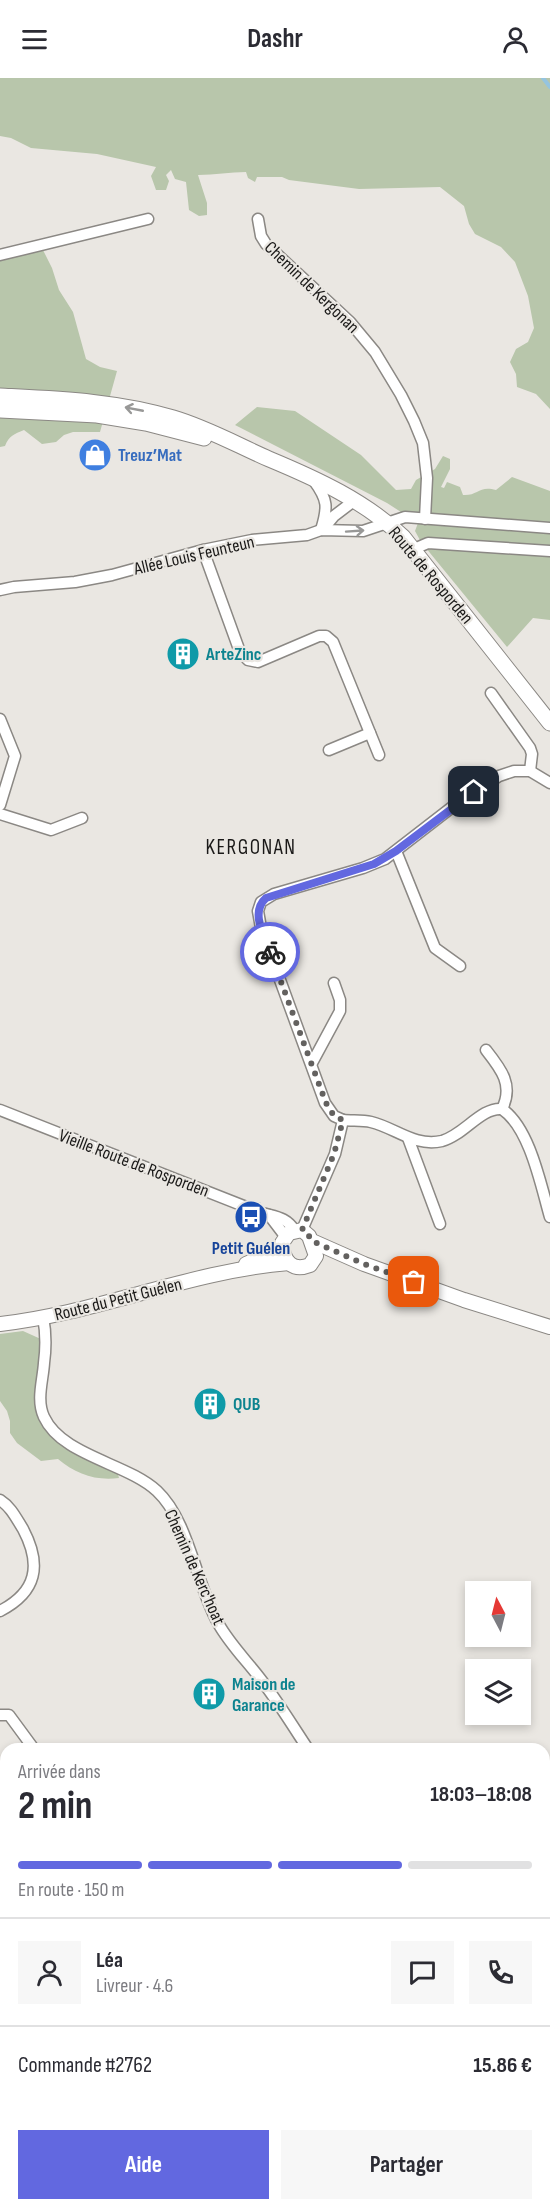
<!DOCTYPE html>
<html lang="fr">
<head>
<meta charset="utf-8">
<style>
	:root { --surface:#fff; --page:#f7f7f7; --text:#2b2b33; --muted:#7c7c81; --line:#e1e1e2; --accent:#6268e0 }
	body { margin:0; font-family:"Sofia Sans Condensed",sans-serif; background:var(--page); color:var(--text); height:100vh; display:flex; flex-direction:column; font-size:22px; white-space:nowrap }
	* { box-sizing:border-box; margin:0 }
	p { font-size:20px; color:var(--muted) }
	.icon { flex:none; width:33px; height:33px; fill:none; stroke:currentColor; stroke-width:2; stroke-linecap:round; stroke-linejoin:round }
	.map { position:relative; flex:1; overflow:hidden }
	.sheet { position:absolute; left:0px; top:1665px; width:550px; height:468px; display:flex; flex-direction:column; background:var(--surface); border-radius:18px 18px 0 0; box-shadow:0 3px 9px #0003 }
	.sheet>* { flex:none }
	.needle { width:39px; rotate:353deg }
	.fabs { position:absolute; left:465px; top:1503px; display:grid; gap:12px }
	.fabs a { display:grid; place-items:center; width:66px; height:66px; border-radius:0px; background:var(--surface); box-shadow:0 3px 9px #0003; font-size:30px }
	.pin { position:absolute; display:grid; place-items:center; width:51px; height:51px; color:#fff; margin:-26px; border-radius:12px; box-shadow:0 3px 9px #0006 }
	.courier { position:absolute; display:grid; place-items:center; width:60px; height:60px; margin:-30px; border:4px solid #6268e0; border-radius:50%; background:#fff; color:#222; box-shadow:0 2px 8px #0007 }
	.head em { font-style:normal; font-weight:700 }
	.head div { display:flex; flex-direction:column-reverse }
	.head { display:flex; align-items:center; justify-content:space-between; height:102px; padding:0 18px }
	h1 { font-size:39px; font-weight:700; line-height:45px }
	.bar { display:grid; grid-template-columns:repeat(4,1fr); gap:9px 6px; align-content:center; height:72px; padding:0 18px }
	.bar i { height:8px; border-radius:4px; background:var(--line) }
	.bar .active { background:var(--accent) }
	.bar p { grid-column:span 4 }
	.line { display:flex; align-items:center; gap:15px; padding:0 18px; border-top:2px solid var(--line) }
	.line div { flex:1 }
	.round { display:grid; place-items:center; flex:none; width:63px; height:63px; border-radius:0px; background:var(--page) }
	.primary-button { display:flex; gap:12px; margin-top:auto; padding:12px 18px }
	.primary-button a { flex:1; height:69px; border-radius:0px; background:var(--accent); color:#fff; font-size:24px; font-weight:700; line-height:69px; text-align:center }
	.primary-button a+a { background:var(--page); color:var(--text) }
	header { display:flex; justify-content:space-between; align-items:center; height:78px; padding:0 18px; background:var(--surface); font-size:27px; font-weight:700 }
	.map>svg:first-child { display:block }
	.green { fill:#b8c6ab }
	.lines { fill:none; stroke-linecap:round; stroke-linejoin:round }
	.stream { stroke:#95c4df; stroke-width:4 }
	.minor-casing { stroke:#8b8884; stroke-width:13 }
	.tertiary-casing { stroke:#8b8884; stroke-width:16 }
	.secondary-casing { stroke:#8b8884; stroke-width:17 }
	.minor { stroke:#fff; stroke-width:10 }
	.tertiary { stroke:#fff; stroke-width:14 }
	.secondary { stroke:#fff; stroke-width:15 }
	.oneway { stroke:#989897 }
	.done { stroke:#63615f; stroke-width:6; stroke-dasharray:0 10.8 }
	.route { stroke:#6268e0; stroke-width:8 }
	.labels { text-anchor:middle; stroke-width:4.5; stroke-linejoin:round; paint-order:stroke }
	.street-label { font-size:18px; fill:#1a1918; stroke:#eae7e2 }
	.shop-label { font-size:18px; font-weight:bold; fill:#366cbe; stroke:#eae7e2; text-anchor:start }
	.culture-label { font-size:18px; font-weight:bold; fill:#0d838f; stroke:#eae7e2; text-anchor:start }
	.transit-label { font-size:18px; font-weight:bold; fill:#164399; stroke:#eae7e2 }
	.quarter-label { font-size:21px; letter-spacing:1.5px; fill:#1a1918; stroke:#eae7e2 }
</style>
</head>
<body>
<header><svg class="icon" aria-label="menu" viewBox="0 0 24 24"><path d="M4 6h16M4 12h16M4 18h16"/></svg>Dashr<svg class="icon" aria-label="person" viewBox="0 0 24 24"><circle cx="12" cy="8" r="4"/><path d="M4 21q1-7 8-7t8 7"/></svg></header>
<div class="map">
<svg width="550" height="2133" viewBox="0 0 550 2133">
	<rect width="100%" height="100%" fill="#eae7e2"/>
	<!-- green -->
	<g class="green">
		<path d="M0,0h550v331l-14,-15 -19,-7 -1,-13 -6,-12 6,-13 12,-7 6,-14 -6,-32 -13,-34 -14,-15 -26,-13 -6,-10 -5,-18 -24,-19 -81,2 -70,-9 -7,-3h-25l-2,5 -7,-4 -2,-6c-16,0 -31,3 -48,3l9,28v12l-8,1 -10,-6 -3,-28 -11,-3 -4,-9 -5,5 3,6 -3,9h-10l-5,-14 5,-9 -59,-13 -66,-6 -20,-10 -11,-2z"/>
		<path d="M43,172l9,18 7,22 14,22 13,47 14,8 17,4 -17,61h-27l-9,3 -8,7 -14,2 -18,-14c-10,4 -15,6 -19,16l-5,1v-186z"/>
		<path d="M257,329l38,4 66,44 35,35 15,-1 5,-9 19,-11 8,-13 7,3v10l-9,18 3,1 3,-6 13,5 3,8c15,1 16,-10 33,-5l16,-13 38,14v129l-17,-2 -26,29 -86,-105 -6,-11 3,-8 -31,-20 -152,-78z"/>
		<path d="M23,1253l20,9 -2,81 76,50 2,7c-24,3 -43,-4 -61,-19l-17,2 -24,-18 -7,-10v-12l-3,-10 -7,-10v-67z"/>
		<path d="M0,1995l6,1v131h167l7,6h-180z"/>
		<path d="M346,2127h45l-10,6h-36z"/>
	</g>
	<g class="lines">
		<!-- stream -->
		<g class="stream">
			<path d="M543,0l7,9"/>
			<path d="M0,2025l6,1"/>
			<path d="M161,2127l2,6"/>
		</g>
		<!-- minor casing -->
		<g class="minor-casing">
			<g id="minor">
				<path d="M258,141l3,17 5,8 84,78 25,30 26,43 13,26 9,22 4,35 -2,41"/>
				<path d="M0,177l148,-36"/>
				<path d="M314,403c14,19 14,26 7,49"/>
				<path d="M324,450l10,-12 21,-16"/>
				<path d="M414,471l14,-6 122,8"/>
				<path d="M203,472l37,102 8,8 10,2 61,-26h7l7,6 46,113"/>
				<path d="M0,512l14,-3 61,-5 37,-7 91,-25 49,-10 55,-5 14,-5 42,1 42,-14 145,11"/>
				<path d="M491,615l39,55 2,6 -2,17"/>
				<path d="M0,641l15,37 -15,49"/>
				<path d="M329,672l41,-17"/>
				<path d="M0,736l51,16 31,-12"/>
				<path d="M396,773l39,97 25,18"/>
				<path d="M486,972c15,19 28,35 16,59"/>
				<path d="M312,985l28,-52v-11l-6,-17"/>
				<path d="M0,1032l259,102c15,5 27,4 36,19"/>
				<path d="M343,1042c9,1 19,0 28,2 25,6 43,25 71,19 22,-6 39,-34 60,-32 28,19 39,77 48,108"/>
				<path d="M408,1060l32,86"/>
				<path d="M269,1137l16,21"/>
				<path d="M302,1152l33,-76 8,-34 -9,-4 -9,-13 -64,-175 -3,-17 3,-9 13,-8 89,-26 22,-9 75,-58 39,-25 15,-5h16l20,12"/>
				<path d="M43,1239c3,15 3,31 1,46 -1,17 -8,37 0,54 18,39 83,46 113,74 32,30 39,93 61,132 11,20 27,36 41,54 18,23 33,48 49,72"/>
				<path d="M0,1422c11,7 16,18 23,29 19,36 14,63 -23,82"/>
				<path d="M0,1637h9l25,34"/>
				<path d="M0,1774l6,-1"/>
				<path d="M0,1841h6"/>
				<path d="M544,1843l6,-5"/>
				<path d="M416,2131l33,-4"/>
			</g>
		</g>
		<!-- tertiary casing -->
		<g class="tertiary-casing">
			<g id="tertiary">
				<path d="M302,1152l7,6 7,20 -6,9c-18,7 -27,-4 -28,-22l7,-10z"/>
				<path d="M312,1163l52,23 100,36 86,27"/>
				<path d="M246,1186l36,-16"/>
				<path d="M0,1246c98,-11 190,-53 289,-61"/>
			</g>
		</g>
		<!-- secondary casing -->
		<g class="secondary-casing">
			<g id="secondary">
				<path d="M0,318c58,3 117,5 173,22 34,10 64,27 96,41 48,20 96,42 134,78l147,186"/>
				<path d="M0,332l97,5 49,8 58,15"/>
			</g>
		</g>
		<!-- minor -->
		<use href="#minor" class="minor"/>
		<!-- tertiary -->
		<use href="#tertiary" class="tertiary"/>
		<!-- secondary -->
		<use href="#secondary" class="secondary"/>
	</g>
	<!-- one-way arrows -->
	<defs><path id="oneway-shaft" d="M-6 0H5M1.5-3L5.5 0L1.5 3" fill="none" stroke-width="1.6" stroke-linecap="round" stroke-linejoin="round" transform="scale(1.5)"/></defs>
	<g class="oneway">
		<use href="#oneway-shaft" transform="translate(134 331) rotate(-169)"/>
		<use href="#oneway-shaft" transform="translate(355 453) rotate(-4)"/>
	</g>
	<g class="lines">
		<!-- done -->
		<path class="done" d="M270,874l56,151 8,13 9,4 -9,34 -32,76 7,6 3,5 52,23 50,18"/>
		<!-- route -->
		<path class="route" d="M270,874c-6,-17 -20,-40 -4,-54l108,-34 22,-13 78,-59"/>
	</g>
	<!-- icons -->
	<defs>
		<g id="shop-disc" transform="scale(1.725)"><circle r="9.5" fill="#3f7fe0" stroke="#eae7e2"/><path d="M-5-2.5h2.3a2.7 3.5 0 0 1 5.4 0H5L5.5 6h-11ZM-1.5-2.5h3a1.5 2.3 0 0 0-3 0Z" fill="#fff"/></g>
		<g id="building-disc" transform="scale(1.725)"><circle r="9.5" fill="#0f9aa8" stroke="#eae7e2"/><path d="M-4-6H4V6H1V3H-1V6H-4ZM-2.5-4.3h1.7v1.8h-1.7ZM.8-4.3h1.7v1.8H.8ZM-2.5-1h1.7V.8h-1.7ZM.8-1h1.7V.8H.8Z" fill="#fff"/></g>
		<g id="bus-disc" transform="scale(1.725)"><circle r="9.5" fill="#1a4fb4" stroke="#eae7e2"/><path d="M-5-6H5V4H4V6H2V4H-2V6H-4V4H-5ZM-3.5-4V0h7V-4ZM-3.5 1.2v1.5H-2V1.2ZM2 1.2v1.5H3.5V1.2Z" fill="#fff"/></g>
	</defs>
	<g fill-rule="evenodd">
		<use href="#shop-disc" x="95" y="377"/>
		<use href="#building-disc" x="183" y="576"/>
		<use href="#bus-disc" x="251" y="1139"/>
		<use href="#building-disc" x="210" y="1326"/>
		<use href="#building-disc" x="209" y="1616"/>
	</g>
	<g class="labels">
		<!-- street labels -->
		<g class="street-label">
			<text transform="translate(312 209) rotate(44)" y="6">Chemin de Kergonan</text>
			<text transform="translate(194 477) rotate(-13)" y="6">Allée Louis Feunteun</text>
			<text transform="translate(431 497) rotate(50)" y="6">Route de Rosporden</text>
			<text transform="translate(134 1085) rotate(21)" y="6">Vieille Route de Rosporden</text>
			<text transform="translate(118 1221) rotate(-14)" y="6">Route du Petit Guélen</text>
			<text transform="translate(195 1489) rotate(66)" y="6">Chemin de Kerc'hoat</text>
		</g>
		<!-- shop labels -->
		<g class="shop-label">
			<text x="118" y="383">Treuz’Mat</text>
		</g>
		<!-- culture labels -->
		<g class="culture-label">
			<text x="206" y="582">ArteZinc</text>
			<text x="233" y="1332">QUB</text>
			<text x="232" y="1612">Maison de<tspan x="232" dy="21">Garance</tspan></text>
		</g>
		<!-- transit labels -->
		<g class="transit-label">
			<text x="251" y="1176">Petit Guélen</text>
		</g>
		<!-- quarter labels -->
		<g class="quarter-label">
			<text x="251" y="776">KERGONAN</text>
		</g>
	</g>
</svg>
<div class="fabs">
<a><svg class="needle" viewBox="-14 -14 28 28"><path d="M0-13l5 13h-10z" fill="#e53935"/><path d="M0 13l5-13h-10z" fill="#7c7c81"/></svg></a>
<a><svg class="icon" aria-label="layers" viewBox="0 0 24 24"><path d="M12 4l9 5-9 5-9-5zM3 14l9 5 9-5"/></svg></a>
</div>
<div class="pin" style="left:414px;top:1204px;background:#ea580c"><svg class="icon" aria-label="bag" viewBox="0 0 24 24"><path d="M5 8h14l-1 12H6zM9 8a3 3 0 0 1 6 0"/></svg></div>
<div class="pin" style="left:474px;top:714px;background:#1f2937"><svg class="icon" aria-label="home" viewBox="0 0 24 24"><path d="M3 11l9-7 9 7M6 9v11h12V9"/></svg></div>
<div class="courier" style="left:270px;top:874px"><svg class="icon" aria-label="bike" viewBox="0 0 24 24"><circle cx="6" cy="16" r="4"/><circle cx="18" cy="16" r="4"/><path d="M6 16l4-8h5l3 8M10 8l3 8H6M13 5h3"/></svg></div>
<section class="sheet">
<div class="head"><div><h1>2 min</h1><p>Arrivée dans</p></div><em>18:03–18:08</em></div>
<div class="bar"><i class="active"></i><i class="active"></i><i class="active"></i><i></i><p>En route · 150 m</p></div>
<div class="line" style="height:108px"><a class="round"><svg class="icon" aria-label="person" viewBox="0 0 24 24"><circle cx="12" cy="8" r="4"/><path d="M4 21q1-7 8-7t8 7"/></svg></a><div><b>Léa</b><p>Livreur · 4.6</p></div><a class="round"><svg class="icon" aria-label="chat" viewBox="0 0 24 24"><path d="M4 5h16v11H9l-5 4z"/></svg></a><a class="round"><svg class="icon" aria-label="phone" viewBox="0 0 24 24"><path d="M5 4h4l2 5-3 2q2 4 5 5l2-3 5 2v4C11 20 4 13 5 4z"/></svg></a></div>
<div class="line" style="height:78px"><div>Commande #2762</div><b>15.86 €</b></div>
<div class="primary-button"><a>Aide</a><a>Partager</a></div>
</section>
</div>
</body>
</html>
